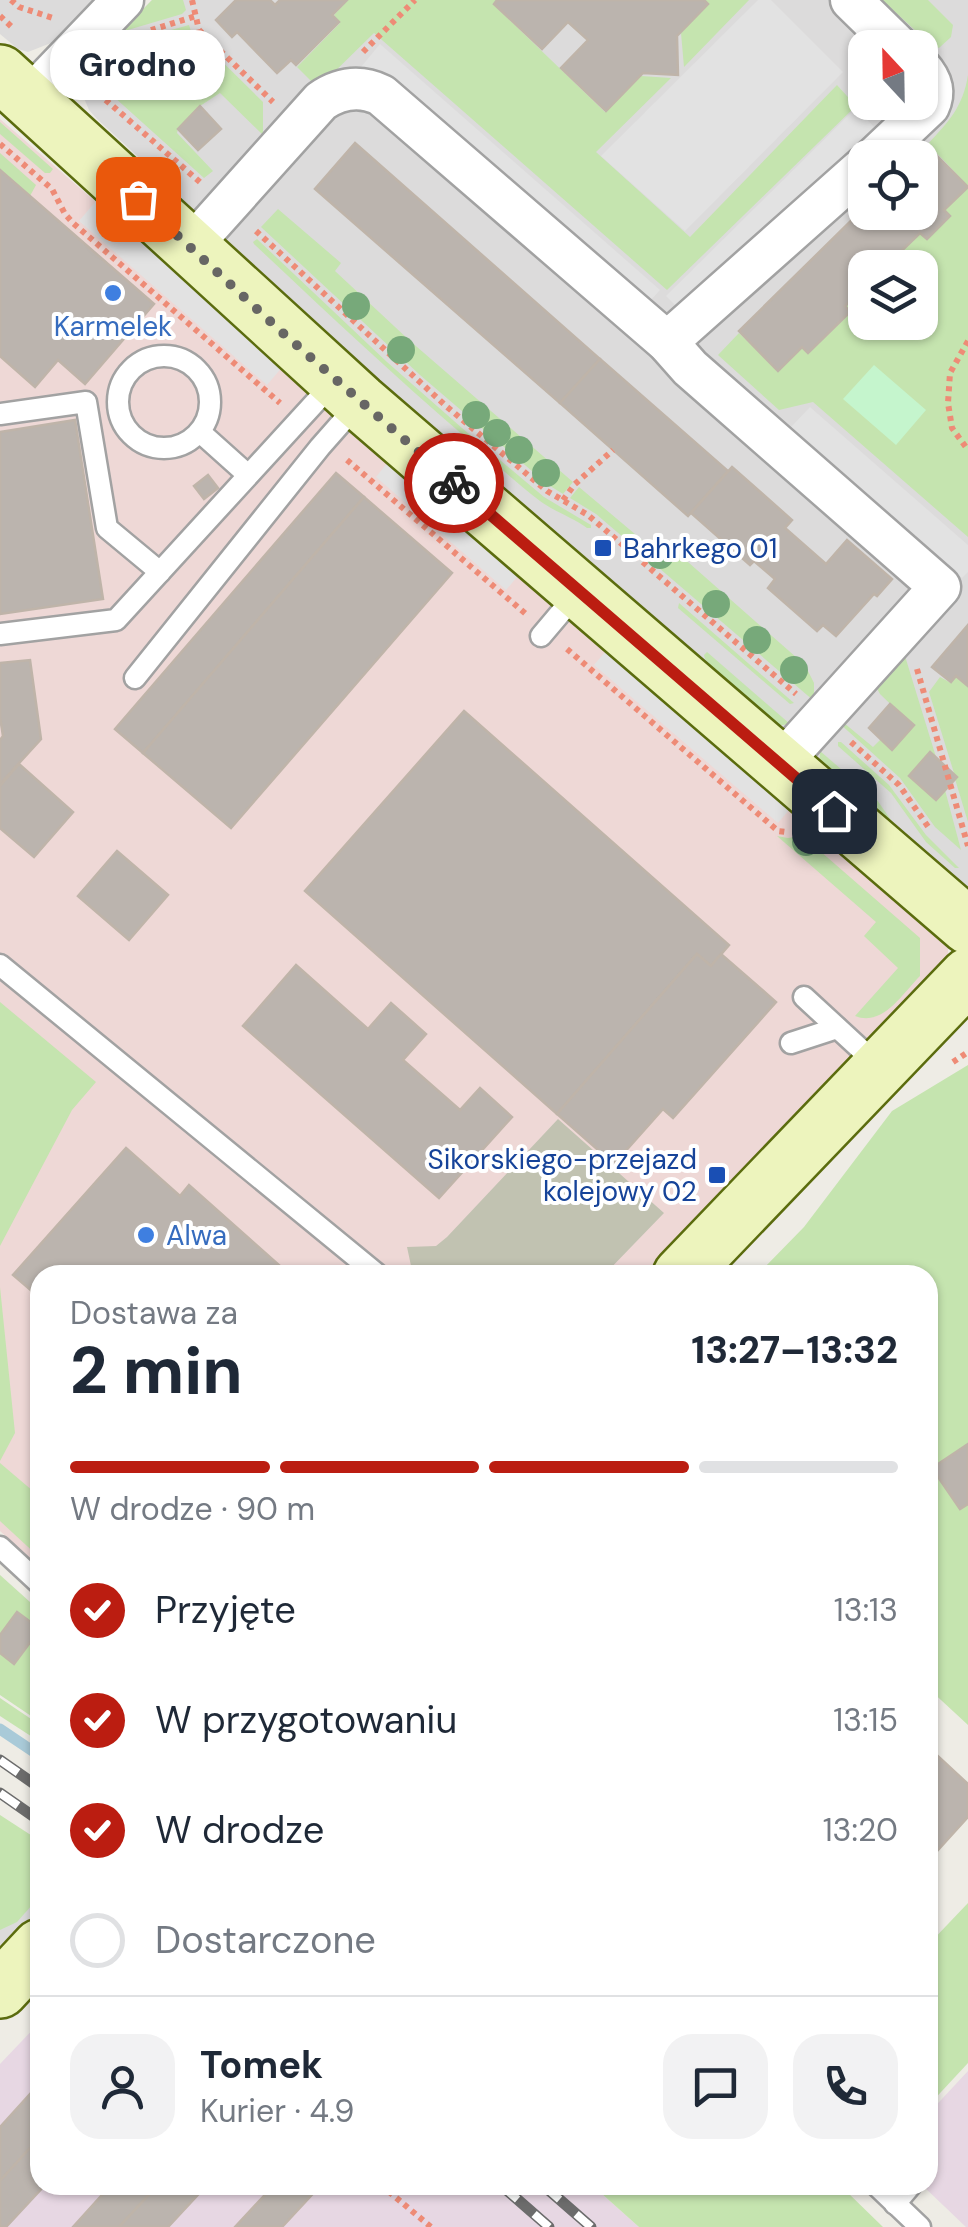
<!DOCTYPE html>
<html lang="pl">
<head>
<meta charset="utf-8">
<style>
	:root { --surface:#fff; --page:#f2f2f3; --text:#1f2937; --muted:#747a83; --line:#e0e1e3; --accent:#bb1d11 }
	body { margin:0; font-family:"DM Sans",sans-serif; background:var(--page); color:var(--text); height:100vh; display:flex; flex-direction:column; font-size:38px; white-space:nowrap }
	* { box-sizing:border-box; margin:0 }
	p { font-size:32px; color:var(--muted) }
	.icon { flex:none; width:55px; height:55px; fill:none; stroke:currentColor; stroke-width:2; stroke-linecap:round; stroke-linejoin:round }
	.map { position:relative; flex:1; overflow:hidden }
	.side { position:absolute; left:30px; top:1265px; width:908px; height:930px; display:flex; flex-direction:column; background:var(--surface); border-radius:30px; box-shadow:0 2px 8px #0004 }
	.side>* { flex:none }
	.needle { width:65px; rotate:338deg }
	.tools { position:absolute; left:848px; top:30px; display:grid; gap:20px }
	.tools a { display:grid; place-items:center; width:90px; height:90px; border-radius:20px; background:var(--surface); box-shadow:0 2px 8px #0004; font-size:50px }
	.pin { position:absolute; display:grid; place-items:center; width:85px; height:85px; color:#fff; margin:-42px; border-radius:20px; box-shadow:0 5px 15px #0006 }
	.courier { position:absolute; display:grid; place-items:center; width:100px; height:100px; margin:-50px; border:8px solid #bb1d11; border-radius:50%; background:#fff; color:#222; box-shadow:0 2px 12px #0007 }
	.bubble { position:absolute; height:70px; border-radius:30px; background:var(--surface); box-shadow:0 2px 8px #0004; font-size:32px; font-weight:800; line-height:70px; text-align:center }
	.summary em { font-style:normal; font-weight:800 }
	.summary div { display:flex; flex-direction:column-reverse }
	.summary { display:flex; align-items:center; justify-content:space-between; height:170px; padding:0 40px }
	h1 { font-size:65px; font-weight:800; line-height:75px }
	.bar { display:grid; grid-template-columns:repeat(4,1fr); gap:15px 10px; align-content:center; height:120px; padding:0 40px }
	.bar i { height:12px; border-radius:8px; background:var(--line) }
	.bar .active { background:var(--accent) }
	.bar p { grid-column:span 4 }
	.line { display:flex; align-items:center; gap:25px; padding:0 40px; border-top:2px solid var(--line) }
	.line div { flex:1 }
	.round { display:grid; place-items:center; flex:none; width:105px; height:105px; border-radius:30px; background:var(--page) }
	ol { padding:0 40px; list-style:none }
	li { display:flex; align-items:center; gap:30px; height:110px }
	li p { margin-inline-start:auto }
	li .icon { padding:10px; border-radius:50%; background:var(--accent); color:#fff; stroke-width:4 }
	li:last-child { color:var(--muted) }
	li i { width:55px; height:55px; border:5px solid var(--line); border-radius:50% }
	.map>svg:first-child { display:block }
	.residential { fill:#dcdbdb; fill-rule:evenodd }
	.commercial { fill:#eed8d6 }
	.industrial { fill:#e7d7e3 }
	.construction { fill:#c1c2b1 }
	.grass { fill:#c5e4af }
	.park { fill:#c5f5cd }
	.parking { fill:#e2e2e2 }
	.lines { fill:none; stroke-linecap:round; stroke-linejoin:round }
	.stream { stroke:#a9cad8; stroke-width:11 }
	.building { fill:#bbb4ae; stroke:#bfb4a9; stroke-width:2.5 }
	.lane-casing { stroke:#a2a2a2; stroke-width:25 }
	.street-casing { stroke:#a2a2a2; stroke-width:45 }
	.secondary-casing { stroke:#5b6c0e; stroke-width:60 }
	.path { stroke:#ee8b76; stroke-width:6; stroke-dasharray:5 5; stroke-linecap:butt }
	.lane { stroke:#fff; stroke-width:20 }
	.street { stroke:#fff; stroke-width:40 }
	.secondary { stroke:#edf4bd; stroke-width:55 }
	.rail-casing { stroke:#6c6c6c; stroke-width:11 }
	.rail { stroke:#fff; stroke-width:8; stroke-dasharray:22; stroke-linecap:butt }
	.tree { fill:#77a97a }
	.done { stroke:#676664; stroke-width:10; stroke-dasharray:0 18 }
	.route { stroke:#bb1d11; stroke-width:12 }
	.shop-dot { fill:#3f7fe0; stroke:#fff; stroke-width:4 }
	.transit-dot { fill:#1a4fb4; stroke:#fff; stroke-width:4 }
	.labels { text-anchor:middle; stroke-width:8; stroke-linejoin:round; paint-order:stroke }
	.shop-label { font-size:28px; fill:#366cbe; stroke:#fff }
	.transit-label { font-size:28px; fill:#164399; stroke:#fff; text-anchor:start }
</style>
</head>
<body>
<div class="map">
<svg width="968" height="2227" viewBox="0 0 968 2227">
	<rect width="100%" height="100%" fill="#eeece5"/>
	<!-- residential -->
	<g class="residential">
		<path d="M0,0h94l-43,43 -23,9 -10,-3 -18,-15z"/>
		<path d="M152,0h816v899l-728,-639 -95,-97 -48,-44 -8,-9 -8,-19 2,-19 5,-8zM865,48h55v54h-55zM865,158h55v54h-55zM865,268h55v54h-55z"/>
		<path d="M0,1847l40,24v42l-40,41z"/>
	</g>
	<!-- commercial -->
	<path class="commercial" d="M0,119l946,818 2,12v10l-10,19 -287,297h-611v293l-40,-37z"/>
	<!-- industrial -->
	<g class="industrial">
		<path d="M40,2022v163h552l47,42h-639v-163z"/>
		<path d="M968,2071v156h-2l-44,-42h6v-71z"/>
	</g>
	<!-- construction -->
	<path class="construction" d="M558,1119l106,94 -60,62h-191l-6,-28 29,-1 11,-9z"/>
	<!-- grass -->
	<g class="grass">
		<path d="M152,0h31l3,10 -4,4 -61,18z"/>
		<path d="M348,0h149l-4,4 112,108 36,-36 30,2 -75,74 94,85 147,-152 19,21 -189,184 -293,-257 -56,55 -21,-21 43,-44 -6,-8z"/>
		<path d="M705,0h44l-65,67 -3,-34 27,-29z"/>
		<path d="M882,0h46l25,25 -2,12 -12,11 -9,-4z"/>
		<path d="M189,25l2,6 72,71v33l-43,-42 -20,13 -22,23 -1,4 36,38 -9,7 -101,-91v-6l43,-44z"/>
		<path d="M968,75v111l-40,-42c21,-23 35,-37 40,-69z"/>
		<path d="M0,122l53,47 -3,4h-5l-45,-39z"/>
		<path d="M0,153l36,32 -6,11 -30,-27z"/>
		<path d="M968,188v349l-155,-135 -34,8 -61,-55 21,-22 39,37 25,-23 6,6 41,-40 -5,-7 20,-19v35h55v-54l-35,-1 35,-34 7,6 23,-22 -6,-7z"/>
		<path d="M278,209l63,54 -6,8 74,69 164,142 -10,12 -16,-10 -127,-109 -159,-148z"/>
		<path d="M257,239l130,123 75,66 82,69 47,28v3h-4c-15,-11 -32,-16 -47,-27 -26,-20 -51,-43 -76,-65 -72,-62 -141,-127 -210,-192l-1,-2z"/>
		<path d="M579,487l75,63 9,-10 142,125 9,18v18l-218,-187 -26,-16z"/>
		<path d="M679,603l115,100 -4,1 -112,-96z"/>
		<path d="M901,643l35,114 -7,-4 -20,23 27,23 9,-9 16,60 -26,-23 -35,-49 -62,-56 6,1 29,24 8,-8 11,10 21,-23 -33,-32 -6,-11z"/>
		<path d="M707,652l83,72 -14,2 -33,-24 -38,-43 -1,-4z"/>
		<path d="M940,677l11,6 5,-6 12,10v135l-13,-43 2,-2 -3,-4 -25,-81z"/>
		<path d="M838,742h3l48,43 37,50 33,33h-4l-29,-26 -35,-49 -53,-47z"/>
		<path d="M820,751l57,49 30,43 -87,-81z"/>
		<path d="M806,835l6,3 8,13 100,87v38c-18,18 -37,51 -65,40l43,-48 -34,-32 12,-14 -99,-86 11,2z"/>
		<path d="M0,1002l96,80 -24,28 -72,136z"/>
		<path d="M968,1065v660l-40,-37v-413h-171l47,-48 88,-116z"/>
		<path d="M0,1287l15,146 -15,28z"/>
		<path d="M0,1463l40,34v61l-40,-37z"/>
		<path d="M0,1575l40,36v111l-40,-27z"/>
		<path d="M0,1698l40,27v17l-40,-26z"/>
		<path d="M0,1815l40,26v55l-23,26 -17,8z"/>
		<path d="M968,1903v160l-40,43v-161z"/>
		<path d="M592,2185h251l3,6 37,36h-244z"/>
	</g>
	<!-- park -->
	<path class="park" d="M874,365l52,45 -30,35 -53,-46z"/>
	<!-- parking -->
	<g class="parking">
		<path d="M758,0h13l72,72 -158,159 -84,-75z"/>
		<path d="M380,44l280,246 -20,22 -279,-245z"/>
		<path d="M856,108l18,19 -190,187 -18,-18z"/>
		<path d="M96,201l188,164 -17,20 -188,-164z"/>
		<path d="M810,407l158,138v27l-6,6 -172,-150z"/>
		<path d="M392,457l33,29 -17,19 -32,-28z"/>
		<path d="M447,505l76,65 -17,20 -76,-66z"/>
		<path d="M611,645l184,158 -17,20 -184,-158z"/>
	</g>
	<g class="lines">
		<!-- stream -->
		<path class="stream" d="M0,1729l40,27"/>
	</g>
	<!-- building -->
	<g class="building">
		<path d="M236,0h34l5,5 5,-5h67l-15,15 7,7 -43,43 -5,-5 -14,13 -40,-41 -5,5 -16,-17z"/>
		<path d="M497,0h207l4,4 -31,32 1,39 -35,-2 -37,38 -45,-43 27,-28 -20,-18 -26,27 -48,-45z"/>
		<path d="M200,106l21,23 -23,21 -20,-21z"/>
		<path d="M355,143l245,216 -40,44 -245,-214z"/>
		<path d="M927,146l41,41 -24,23 6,6 -23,23 -7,-6 -36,35h-19v19l-20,19 5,6 -42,41 -6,-6 -24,24 -39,-40 126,-124v5h55v-54h-4z"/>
		<path d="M0,170l154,134 -69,80 -27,-24 -23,27 -35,-31z"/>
		<path d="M600,359l128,112 -40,45 -128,-113z"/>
		<path d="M75,420l28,179 -103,15v-182z"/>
		<path d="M732,467l60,53 -7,8 41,36 21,-24 45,39 -15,17 -3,-2 -38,42 -13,-11 -6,6 -49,-43 7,-9 -21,-18 -4,4 -59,-52z"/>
		<path d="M336,473l28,24 -221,256 -28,-24z"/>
		<path d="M208,475l10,13 -14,11 -10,-13z"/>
		<path d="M364,497l88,76 -221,255 -88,-75z"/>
		<path d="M968,625v61l-12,-10 -5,6 -19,-15z"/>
		<path d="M30,660l11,79 -41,45v-44l3,-4 -3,-19v-54z"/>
		<path d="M890,704l24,21 -22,25 -23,-22z"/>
		<path d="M464,711l265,234 -18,21 -14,-12 -140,160 -252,-223z"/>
		<path d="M930,752l27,25 -21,23 -27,-24z"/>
		<path d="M19,764l54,48 -39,45 -34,-29v-42z"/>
		<path d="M117,851l51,44 -39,45 -51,-44z"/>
		<path d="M697,954l14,12 10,-12 55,48 -103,116 -10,-9 -49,55 -57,-50z"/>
		<path d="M296,965l72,64 23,-26 35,31 -23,26 57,50 20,-22 32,29 -73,81 -196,-172z"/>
		<path d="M126,1148l54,48 9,-11 100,89 -249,1v23l-27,-23z"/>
		<path d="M968,1444v60l-8,5 -28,-41z"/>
		<path d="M17,1612l23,17 -26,35 -14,-11v-18z"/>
		<path d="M928,1747l40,37v33l-40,44z"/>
		<path d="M40,2083v54l-40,44v-54z"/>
		<path d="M40,2137v48h5l-39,42h-6v-46z"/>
		<path d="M111,2185h47l-39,42h-46z"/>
		<path d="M158,2185h49l-39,42h-49z"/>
		<path d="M274,2185h47l-39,42h-47z"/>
	</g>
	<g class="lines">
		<!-- lane casing -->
		<g class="lane-casing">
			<g id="lane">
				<circle cx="164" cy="402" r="46"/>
				<path d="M0,414l86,-12 21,126 53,44"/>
				<path d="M200,432l48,43"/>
				<path d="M0,634l116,-14 217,-237"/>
				<path d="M541,636l38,-45"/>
				<path d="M135,678l185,-231 37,-42"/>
				<path d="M0,965l378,310"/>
				<path d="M804,997l76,70"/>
				<path d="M791,1043l46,-15"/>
				<path d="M0,1547l40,37"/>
				<path d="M876,2185l44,42"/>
				<path d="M895,2204l16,-19"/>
			</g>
		</g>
		<!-- street casing -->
		<g class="street-casing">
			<g id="street">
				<path d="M851,0l49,48"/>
				<path d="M28,99l95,-99"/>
				<path d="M874,158l55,-52c7,-15 2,-27 -9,-39"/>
				<path d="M190,247l131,-146c19,-13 39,-16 60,-6l286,247 23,26 250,219 -160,177"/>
				<path d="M667,342l198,-176"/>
			</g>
		</g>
		<!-- secondary casing -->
		<g class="secondary-casing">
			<g id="secondary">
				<path d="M0,73l360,329 608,524"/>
				<path d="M681,1275l287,-299"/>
				<path d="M0,1990l40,-43"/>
			</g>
		</g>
		<!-- path -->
		<g class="path">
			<path d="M11,0l8,7 34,11"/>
			<path d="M192,0l7,30 74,72"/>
			<path d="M0,16l14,13"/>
			<path d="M151,30l45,-14"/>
			<path d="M363,52l52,-52"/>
			<path d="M94,84l6,11 101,88"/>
			<path d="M0,144l52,45 13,25 8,9 207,180"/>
			<path d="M256,231l190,175 101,85 41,24 208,179"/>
			<path d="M968,341l-18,32 -2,30 4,25 16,22"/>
			<path d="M347,460l180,155"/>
			<path d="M563,500l12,-16 38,-34"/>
			<path d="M567,649l211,182 8,1"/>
			<path d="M917,669l51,177"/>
			<path d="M851,742l48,43 30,43"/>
			<path d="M953,1062l15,-10"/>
			<path d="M381,2185l50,42"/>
		</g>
		<!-- lane -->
		<use href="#lane" class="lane"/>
		<!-- street -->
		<use href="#street" class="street"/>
		<!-- secondary -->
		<use href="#secondary" class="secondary"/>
		<!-- rail casing -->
		<g class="rail-casing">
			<g id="rail">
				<path d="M0,1760l40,28"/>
				<path d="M0,1793l40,28"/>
				<path d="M501,2185l48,42"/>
				<path d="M543,2185l48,42"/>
			</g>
		</g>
		<!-- rail -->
		<use href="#rail" class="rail"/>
	</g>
	<!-- trees -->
	<g class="tree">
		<circle cx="356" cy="306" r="14"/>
		<circle cx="401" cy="350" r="14"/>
		<circle cx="476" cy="415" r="14"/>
		<circle cx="497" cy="433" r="14"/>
		<circle cx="519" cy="450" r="14"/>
		<circle cx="546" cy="473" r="14"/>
		<circle cx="428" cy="506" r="14"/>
		<circle cx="660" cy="555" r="14"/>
		<circle cx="716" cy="604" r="14"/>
		<circle cx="757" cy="640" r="14"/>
		<circle cx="794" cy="670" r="14"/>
		<circle cx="806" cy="842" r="14"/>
	</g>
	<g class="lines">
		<!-- done -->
		<path class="done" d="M138,199l146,135 170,149"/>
		<!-- route -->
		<path class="route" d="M454,483l380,328"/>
	</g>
	<!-- markers -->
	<g class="shop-dot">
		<circle cx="113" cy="293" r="10"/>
		<circle cx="146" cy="1235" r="10"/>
	</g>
	<g class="transit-dot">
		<rect x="593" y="538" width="20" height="20" rx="5"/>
		<rect x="707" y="1165" width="20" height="20" rx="5"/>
	</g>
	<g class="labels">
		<!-- shop labels -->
		<g class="shop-label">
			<text x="113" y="336">Karmelek</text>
			<text x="166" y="1245" text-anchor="start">Alwa</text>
		</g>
		<!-- transit labels -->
		<g class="transit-label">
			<text x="623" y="558">Bahrkego 01</text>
			<text x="697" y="1169" text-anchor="end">Sikorskiego-przejazd<tspan x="697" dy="32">kolejowy 02</tspan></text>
		</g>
	</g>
</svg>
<div class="tools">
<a><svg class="needle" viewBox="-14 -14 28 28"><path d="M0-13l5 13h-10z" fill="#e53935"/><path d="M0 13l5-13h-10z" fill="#747a83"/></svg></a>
<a><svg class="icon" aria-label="locate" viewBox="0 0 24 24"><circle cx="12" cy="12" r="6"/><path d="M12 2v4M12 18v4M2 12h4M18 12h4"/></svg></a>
<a><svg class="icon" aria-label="layers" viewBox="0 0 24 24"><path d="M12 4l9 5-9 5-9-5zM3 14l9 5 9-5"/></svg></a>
</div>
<div class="pin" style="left:138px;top:199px;background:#ea580c"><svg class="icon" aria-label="bag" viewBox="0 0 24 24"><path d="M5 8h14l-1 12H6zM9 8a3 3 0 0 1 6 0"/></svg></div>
<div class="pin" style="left:834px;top:811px;background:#1f2937"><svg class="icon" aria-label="home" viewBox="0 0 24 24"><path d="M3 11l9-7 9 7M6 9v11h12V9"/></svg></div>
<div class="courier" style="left:454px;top:483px"><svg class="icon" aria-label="bike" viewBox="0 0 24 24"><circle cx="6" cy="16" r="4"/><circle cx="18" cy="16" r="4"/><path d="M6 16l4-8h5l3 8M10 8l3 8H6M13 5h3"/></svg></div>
<div class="bubble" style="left:50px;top:30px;width:175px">Grodno</div>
<section class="side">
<div class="summary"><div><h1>2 min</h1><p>Dostawa za</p></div><em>13:27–13:32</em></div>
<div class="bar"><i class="active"></i><i class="active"></i><i class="active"></i><i></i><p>W drodze · 90 m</p></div>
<ol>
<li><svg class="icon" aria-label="check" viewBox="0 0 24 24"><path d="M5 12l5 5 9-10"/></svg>Przyjęte<p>13:13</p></li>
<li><svg class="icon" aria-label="check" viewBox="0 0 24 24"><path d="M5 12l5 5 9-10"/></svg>W przygotowaniu<p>13:15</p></li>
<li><svg class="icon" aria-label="check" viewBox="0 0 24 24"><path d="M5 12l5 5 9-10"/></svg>W drodze<p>13:20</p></li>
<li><i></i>Dostarczone</li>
</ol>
<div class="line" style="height:180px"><a class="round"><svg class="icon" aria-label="person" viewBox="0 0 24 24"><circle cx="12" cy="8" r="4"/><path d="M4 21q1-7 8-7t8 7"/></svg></a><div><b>Tomek</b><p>Kurier · 4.9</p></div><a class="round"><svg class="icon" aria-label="chat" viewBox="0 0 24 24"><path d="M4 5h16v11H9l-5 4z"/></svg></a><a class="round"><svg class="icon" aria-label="phone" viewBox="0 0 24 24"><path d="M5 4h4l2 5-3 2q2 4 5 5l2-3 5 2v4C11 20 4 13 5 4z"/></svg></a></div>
</section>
</div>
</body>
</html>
